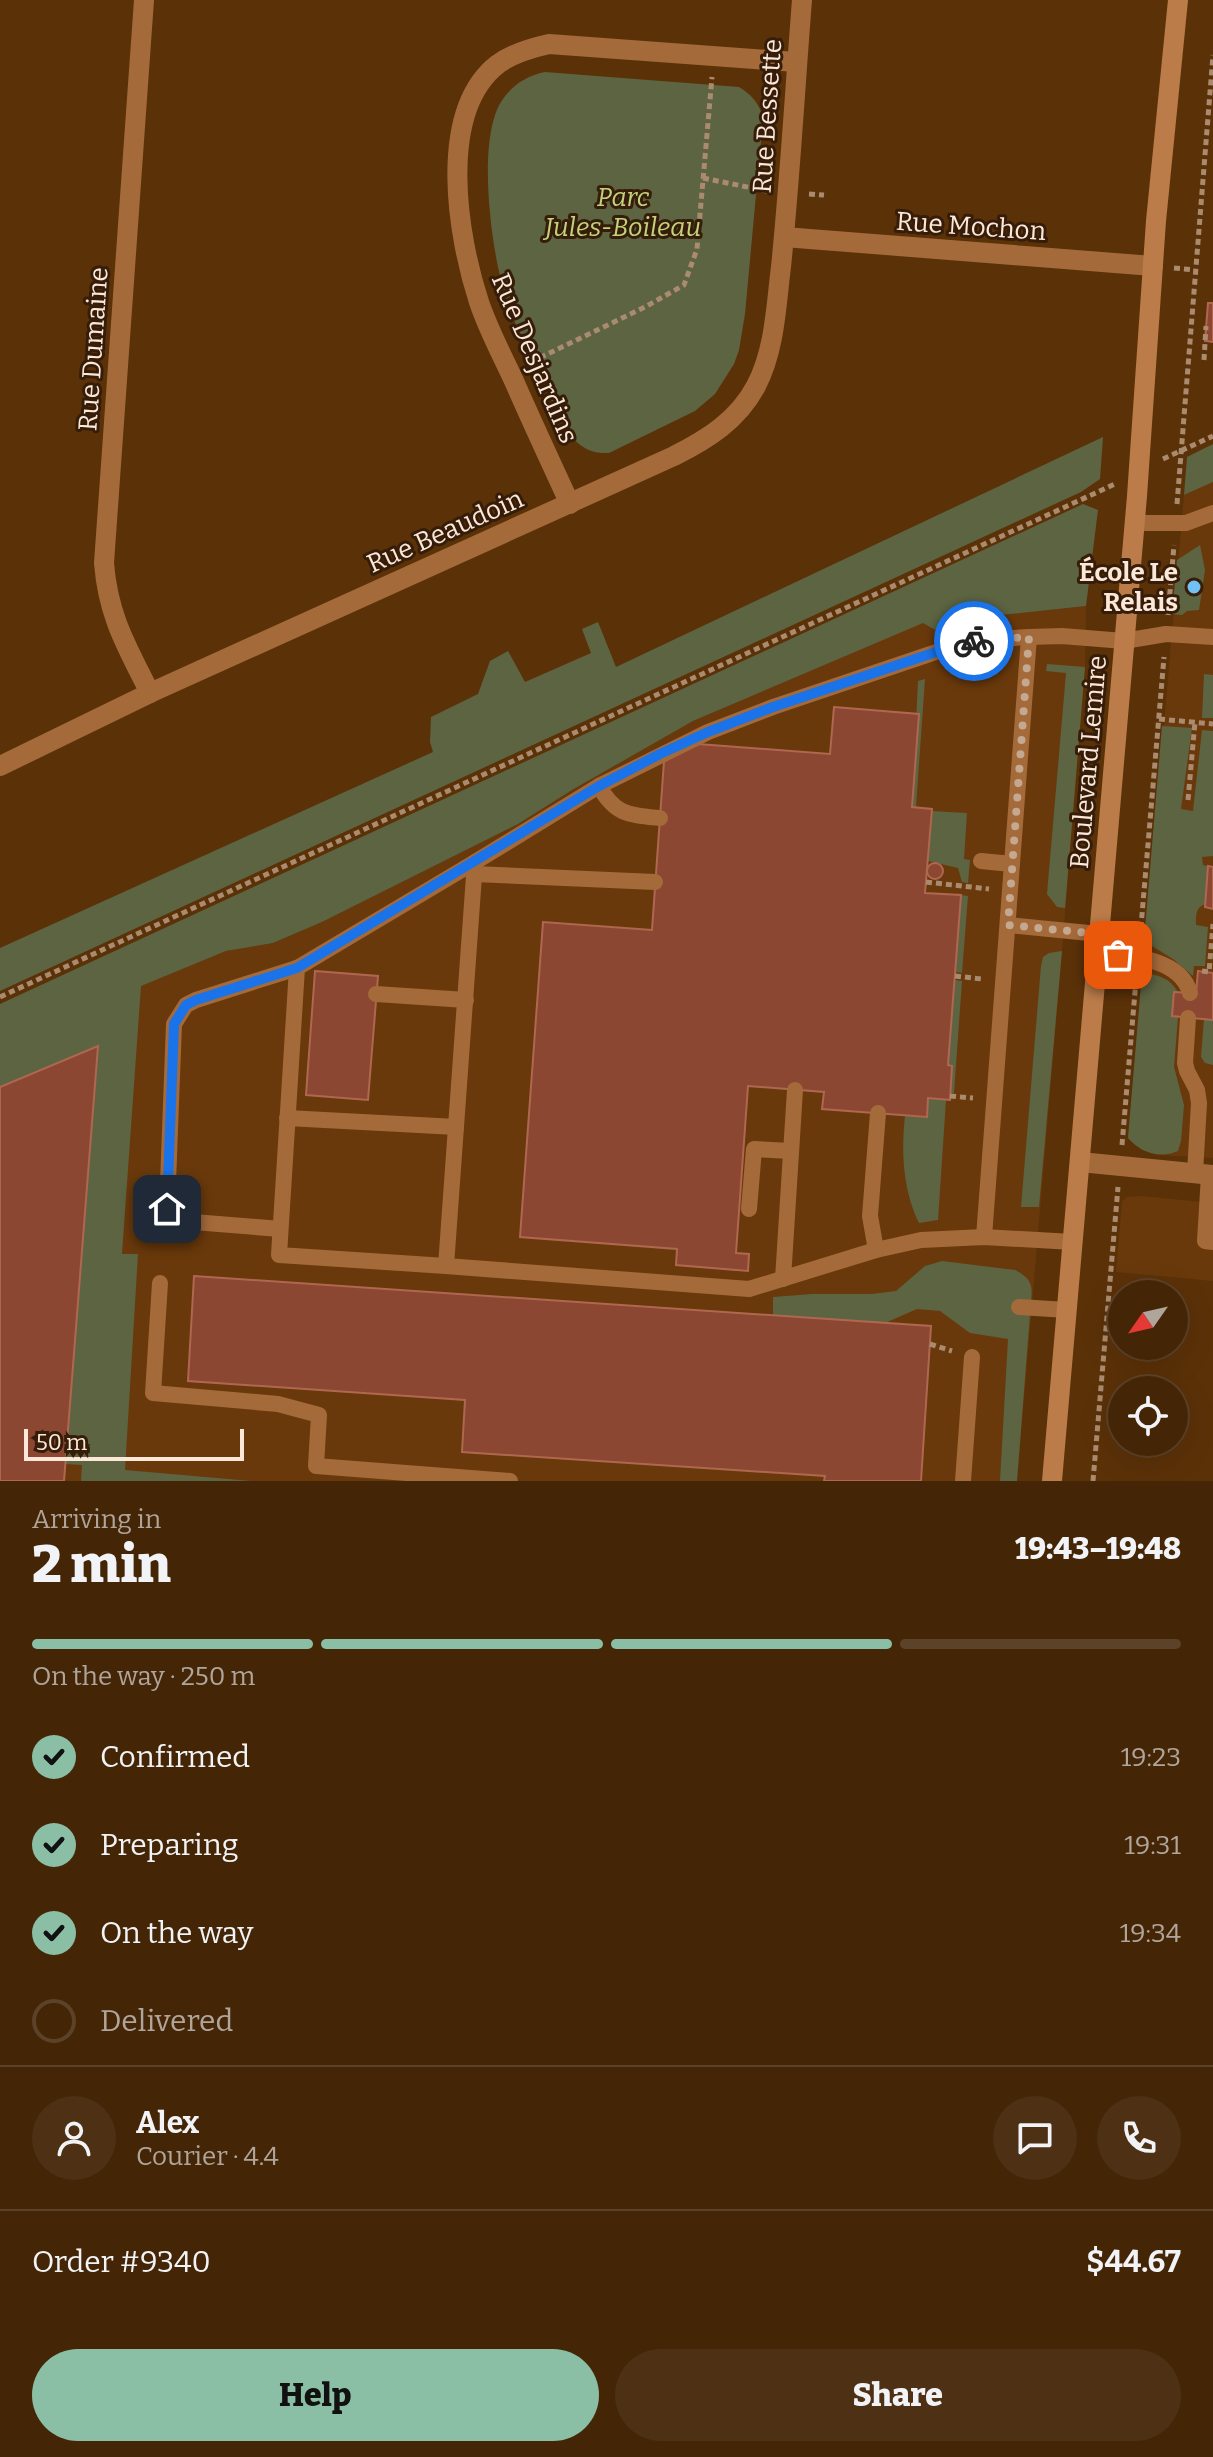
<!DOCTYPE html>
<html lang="en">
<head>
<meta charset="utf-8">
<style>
	:root { --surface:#442506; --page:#4e3114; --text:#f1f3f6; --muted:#afa59b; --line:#5c4228; --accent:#8abfa5 }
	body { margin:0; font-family:Bitter,serif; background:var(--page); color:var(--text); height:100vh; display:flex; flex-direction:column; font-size:30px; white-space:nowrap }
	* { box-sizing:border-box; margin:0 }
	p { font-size:26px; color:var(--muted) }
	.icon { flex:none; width:44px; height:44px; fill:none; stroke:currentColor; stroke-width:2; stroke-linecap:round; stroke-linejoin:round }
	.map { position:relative; height:1481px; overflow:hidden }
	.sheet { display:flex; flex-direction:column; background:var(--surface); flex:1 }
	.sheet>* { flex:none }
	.needle { width:52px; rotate:236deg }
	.fabs { position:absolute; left:1108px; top:1280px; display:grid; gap:16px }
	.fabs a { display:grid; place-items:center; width:80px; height:80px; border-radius:50%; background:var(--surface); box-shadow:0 8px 32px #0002,0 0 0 2px var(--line); font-size:40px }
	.scale { position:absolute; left:24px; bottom:20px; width:220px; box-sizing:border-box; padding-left:8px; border:4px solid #fce8d9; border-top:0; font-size:22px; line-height:28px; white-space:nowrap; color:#fce8d9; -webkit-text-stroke:6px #361d09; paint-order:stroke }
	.pin { position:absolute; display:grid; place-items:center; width:68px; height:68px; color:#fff; margin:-34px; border-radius:16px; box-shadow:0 4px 12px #0006 }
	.courier { position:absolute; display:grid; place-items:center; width:80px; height:80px; margin:-40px; border:6px solid #1a73e8; border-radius:50%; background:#fff; color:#222; box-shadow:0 2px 10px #0007 }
	.head em { font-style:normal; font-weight:800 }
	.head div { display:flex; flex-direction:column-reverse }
	.head { display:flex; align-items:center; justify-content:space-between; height:136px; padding:0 32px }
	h1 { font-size:52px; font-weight:800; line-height:60px }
	.bar { display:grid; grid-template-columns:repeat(4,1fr); gap:12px 8px; align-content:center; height:96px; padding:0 32px }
	.bar i { height:10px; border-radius:6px; background:var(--line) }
	.bar .active { background:var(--accent) }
	.bar p { grid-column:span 4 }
	.line { display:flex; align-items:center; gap:20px; padding:0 32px; border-top:2px solid var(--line) }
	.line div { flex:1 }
	.round { display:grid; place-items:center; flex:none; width:84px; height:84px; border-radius:42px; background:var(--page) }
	ol { padding:0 32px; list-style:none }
	li { display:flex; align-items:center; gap:24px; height:88px }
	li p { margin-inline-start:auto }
	li .icon { padding:8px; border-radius:50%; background:var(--accent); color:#111; stroke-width:4 }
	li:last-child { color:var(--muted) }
	li i { width:44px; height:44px; border:4px solid var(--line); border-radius:50% }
	.primary-button { display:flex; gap:16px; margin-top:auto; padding:16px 32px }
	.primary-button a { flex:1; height:92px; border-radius:48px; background:var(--accent); color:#111; font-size:32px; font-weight:800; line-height:92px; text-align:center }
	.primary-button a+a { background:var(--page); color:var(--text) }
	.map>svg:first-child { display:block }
	.built { fill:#69390b }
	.green { fill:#5d6442 }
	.building { fill:#8b4731; stroke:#af6750; stroke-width:2 }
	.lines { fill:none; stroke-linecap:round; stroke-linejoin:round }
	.path { stroke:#aa8b6f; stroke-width:5; stroke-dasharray:6 4; stroke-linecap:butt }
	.lane { stroke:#a56a3a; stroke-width:16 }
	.street { stroke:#a56a3a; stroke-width:20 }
	.secondary { stroke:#bb7c49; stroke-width:20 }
	.done { stroke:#c4a890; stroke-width:8; stroke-dasharray:0 14.4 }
	.route { stroke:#1a73e8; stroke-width:10 }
	.poi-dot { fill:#71c1f5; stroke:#361d09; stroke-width:3 }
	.labels { text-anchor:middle; stroke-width:6; stroke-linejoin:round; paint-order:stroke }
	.street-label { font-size:26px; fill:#fce8d9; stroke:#361d09 }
	.park-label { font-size:26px; font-style:italic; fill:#c1d37c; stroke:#361d09 }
	.poi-label { font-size:26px; font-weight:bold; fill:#fce8d9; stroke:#361d09; text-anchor:end }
</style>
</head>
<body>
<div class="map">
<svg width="1213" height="1481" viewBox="0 0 1213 1481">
	<rect width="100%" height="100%" fill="#5b3108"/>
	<!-- built -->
	<g class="built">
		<path d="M1213,482v676l-55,-3 -16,-5 -14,-12 56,-643z"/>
		<path d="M1086,606l-1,61 -23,284 -45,530h-1017v-439l226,-91 47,-8 49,-21 196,-98 54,-34 121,-69 230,-99 17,10 61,-17z"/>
		<path d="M1141,1196l72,7v78l-97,-9 6,-71 5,-4z"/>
	</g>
	<!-- green -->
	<g class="green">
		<path d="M545,72l194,15c13,8 21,17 24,32l-18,195 -6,36 -5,14 -19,30 -20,17 -86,42c-21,1 -32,-8 -44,-25 -21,-45 -48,-92 -62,-140 -12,-43 -26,-147 -2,-186 11,-17 25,-26 44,-30z"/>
		<path d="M1103,437l-3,42 -19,13 -1081,499v-43l433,-196 -3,-10 1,-25 47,-23 12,-33 18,-10 17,31 66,-29 -9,-24 16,-7 18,45z"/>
		<path d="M1213,444v38l-29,13 3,-38z"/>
		<path d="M1083,504l15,6 -12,96 -85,9 -62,17 -16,-9 -230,98 -121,69 -54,34 -196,98 -49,21 -47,8 -85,35 -19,268h16l-13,216 126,11h-170l1,-16 -17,-1 33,-417 -98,40v-83z"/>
		<path d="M1200,545l5,25 -6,40 -12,1 -5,4 -10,-1 5,-54z"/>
		<path d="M979,658l28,4 -1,4 -29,-1 -1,11 -17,-1 1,-10z"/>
		<path d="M1047,664l38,3 -20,241 -8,-1 -10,-13 19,-221 -20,-2z"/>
		<path d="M1204,674l9,1v43h-11z"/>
		<path d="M925,679l-9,128h-4l6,-126z"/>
		<path d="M1162,726l30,2 -11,81 12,2 9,-81 11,1v125l-11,1 1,8 5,1 -3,38c-10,4 -9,12 -9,21l12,2 -3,39h-11l-1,10 -20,-17 -29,-18z"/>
		<path d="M932,811l35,2 -3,46 6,1 -2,23 -6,-1 -4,-14 -30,-7z"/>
		<path d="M961,895l7,1 -6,77 -7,-1z"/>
		<path d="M1062,951l-23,256h-18l20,-241 2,-9 6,-4z"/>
		<path d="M1142,973c15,1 28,5 36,19h-4l-2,24 6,1 -4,50 10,38 -3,36 -3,10c-18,8 -37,2 -50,-13z"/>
		<path d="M955,980l7,1 -8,112h-4l2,-27 -4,-1z"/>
		<path d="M1204,1019l9,1v45l-8,-2 -4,-6z"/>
		<path d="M928,1098l18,2 -8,120 -19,3c-16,-33 -18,-71 -14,-107l22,1z"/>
		<path d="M942,1261l73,9c16,8 18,15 16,31l-16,-1 -1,11 16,3 -13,167h-17l8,-142 -38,-6 -30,-22 -23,-2 -32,14 -112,-7v-19l39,-3h60l24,-3 29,-25z"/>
	</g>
	<!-- building -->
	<g class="building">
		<path d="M1208,303h5v39l-8,-1z"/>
		<path d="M834,707l85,7 -7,93 20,2 -7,84 36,2 -13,170 4,1 -2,34 -22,-2 -1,19 -105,-8 2,-17 -76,-6 -12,167 13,1 -1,17 -72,-6 1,-16 -157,-12 23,-315 109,8 12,-169 34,-17 132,10z"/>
		<circle cx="935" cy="871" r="8"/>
		<path d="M1208,866l5,1v42l-8,-2z"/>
		<path d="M315,971l63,5 -10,124 -62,-5z"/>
		<path d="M1198,971l15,2v47l-41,-4 2,-24 22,1z"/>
		<path d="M98,1046l-34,435h-64v-394z"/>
		<path d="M194,1276l737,50 -10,155h-97l1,-5 -363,-24 3,-52 -277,-19z"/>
	</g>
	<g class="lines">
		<!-- path -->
		<g class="path">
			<path d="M703,178l64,13"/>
			<path d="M809,194l15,1"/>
			<path d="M1174,268l20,2"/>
			<path d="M1204,360l2,-34"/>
			<path d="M531,362l114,-55 39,-22 13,-36 15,-172"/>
			<path d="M1163,459l50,-23"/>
			<path d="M1177,504l36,-449"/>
			<path d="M1168,615l6,-70"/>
			<path d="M1159,719l54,5"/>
			<path d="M1188,800l7,-78"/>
			<path d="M926,882l63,7"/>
			<path d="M1140,938l24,-281"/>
			<path d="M1202,971l7,1 4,-48"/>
			<path d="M955,976l27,3"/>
			<path d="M0,997l1115,-513"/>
			<path d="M950,1096l23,2"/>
			<path d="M1122,1145l14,-165"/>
			<path d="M930,1344l22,7"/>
			<path d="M1093,1481l25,-294"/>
		</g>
		<!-- lane -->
		<g class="lane">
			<path d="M1134,523h52l27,-10"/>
			<path d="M599,786c16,29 30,29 61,32"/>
			<path d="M981,861l31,3"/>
			<path d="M474,874l181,8"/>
			<path d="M1008,925l91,9"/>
			<path d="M1098,953c30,3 82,4 92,40"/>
			<path d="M376,994l90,6"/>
			<path d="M1188,1018l-3,45 2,8 10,19 2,13 -4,70"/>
			<path d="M287,1118l169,9"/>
			<path d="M1209,1175l-4,66 8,1"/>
			<path d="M749,1209l5,-60 37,2"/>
			<path d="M280,1229l-99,-8 -10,-4 -4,-8 7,-185 12,-19 10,-5 101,-32"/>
			<path d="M984,1237l45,-600"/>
			<path d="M1073,1242l-89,-5 -63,3 -45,10 -127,39 -303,-23 29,-404 124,-76 109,-54 65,-25 166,-56 41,-11 49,-3 33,-1 62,5 42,-7 47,3"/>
			<path d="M876,1250l-6,-34 8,-103"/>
			<path d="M446,1266l-167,-11 18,-287 178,-106"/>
			<path d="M783,1279l12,-189"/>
			<path d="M160,1283l-7,110 125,11 41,11 -3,51 194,15"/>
			<path d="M1019,1307l48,3"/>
			<path d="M963,1481l9,-124"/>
		</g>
		<!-- street -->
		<g class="street">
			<path d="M144,0l-40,563c4,53 23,84 46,130"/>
			<path d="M784,237l369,29"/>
			<path d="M570,504c-19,-41 -38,-82 -56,-123 -12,-26 -26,-52 -35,-79 -21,-64 -43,-190 19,-238 15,-11 33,-16 51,-20l247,18"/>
			<path d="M0,766l150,-73 524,-237c34,-17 64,-36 82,-70 19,-36 20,-80 25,-119 9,-89 14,-178 21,-267"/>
			<path d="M1080,1162l133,13"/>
		</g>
		<!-- secondary -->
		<path class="secondary" d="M1052,1481l85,-985 19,-275 22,-221"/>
	</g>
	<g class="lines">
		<!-- done -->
		<path class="done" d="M974,641l55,-4 -21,288 91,9 -1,19 20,2"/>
		<!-- route -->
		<path class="route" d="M167,1209l7,-185 12,-19 10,-5 101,-32 302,-182 61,-32 48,-22 65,-25 166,-56 35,-10"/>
	</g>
	<!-- markers -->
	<circle class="poi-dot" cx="1194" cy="587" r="8"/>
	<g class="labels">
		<!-- street labels -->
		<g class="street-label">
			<text transform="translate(767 116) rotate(-86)" y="9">Rue Bessette</text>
			<text transform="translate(971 226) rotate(4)" y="9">Rue Mochon</text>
			<text transform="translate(93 349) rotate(-86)" y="9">Rue Dumaine</text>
			<text transform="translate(535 358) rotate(67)" y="9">Rue Desjardins</text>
			<text transform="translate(445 531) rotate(-24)" y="9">Rue Beaudoin</text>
			<text transform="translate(1088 762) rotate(-85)" y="9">Boulevard Lemire</text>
		</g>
		<!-- park labels -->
		<g class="park-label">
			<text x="623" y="206">Parc<tspan x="623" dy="30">Jules-Boileau</tspan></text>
		</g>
		<!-- poi labels -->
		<g class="poi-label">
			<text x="1178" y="581">École Le<tspan x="1178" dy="30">Relais</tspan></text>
		</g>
	</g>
</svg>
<div class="fabs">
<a><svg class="needle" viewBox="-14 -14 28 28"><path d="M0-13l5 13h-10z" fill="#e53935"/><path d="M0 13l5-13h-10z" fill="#afa59b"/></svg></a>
<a><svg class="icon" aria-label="locate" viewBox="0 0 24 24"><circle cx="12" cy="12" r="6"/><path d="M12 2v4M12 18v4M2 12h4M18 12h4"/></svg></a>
</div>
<div class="scale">50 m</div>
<div class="pin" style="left:1118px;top:955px;background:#ea580c"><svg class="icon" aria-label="bag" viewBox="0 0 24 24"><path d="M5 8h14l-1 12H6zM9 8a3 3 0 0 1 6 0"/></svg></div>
<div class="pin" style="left:167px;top:1209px;background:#1f2937"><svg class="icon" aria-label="home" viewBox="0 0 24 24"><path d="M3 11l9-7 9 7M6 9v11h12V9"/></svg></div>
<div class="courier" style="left:974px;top:641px"><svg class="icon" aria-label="bike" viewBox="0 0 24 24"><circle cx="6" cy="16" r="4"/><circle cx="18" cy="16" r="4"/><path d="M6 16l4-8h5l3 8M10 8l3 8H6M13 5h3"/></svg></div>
</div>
<section class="sheet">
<div class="head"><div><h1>2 min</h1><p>Arriving in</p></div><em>19:43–19:48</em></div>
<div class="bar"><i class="active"></i><i class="active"></i><i class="active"></i><i></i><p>On the way · 250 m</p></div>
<ol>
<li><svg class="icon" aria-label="check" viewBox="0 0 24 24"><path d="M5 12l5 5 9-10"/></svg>Confirmed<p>19:23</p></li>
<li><svg class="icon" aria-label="check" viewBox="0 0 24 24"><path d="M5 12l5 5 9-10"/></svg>Preparing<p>19:31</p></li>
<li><svg class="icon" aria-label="check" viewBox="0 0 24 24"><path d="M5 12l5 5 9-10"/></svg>On the way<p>19:34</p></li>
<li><i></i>Delivered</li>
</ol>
<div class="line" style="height:144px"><a class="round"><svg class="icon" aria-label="person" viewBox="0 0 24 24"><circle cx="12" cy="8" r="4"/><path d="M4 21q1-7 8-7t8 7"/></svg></a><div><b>Alex</b><p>Courier · 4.4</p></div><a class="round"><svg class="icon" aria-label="chat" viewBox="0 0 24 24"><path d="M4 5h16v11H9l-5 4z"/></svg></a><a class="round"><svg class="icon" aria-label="phone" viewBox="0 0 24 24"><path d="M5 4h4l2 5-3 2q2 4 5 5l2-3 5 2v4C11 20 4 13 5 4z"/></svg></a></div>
<div class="line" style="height:104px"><div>Order #9340</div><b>$44.67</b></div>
<div class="primary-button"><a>Help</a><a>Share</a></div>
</section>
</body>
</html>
